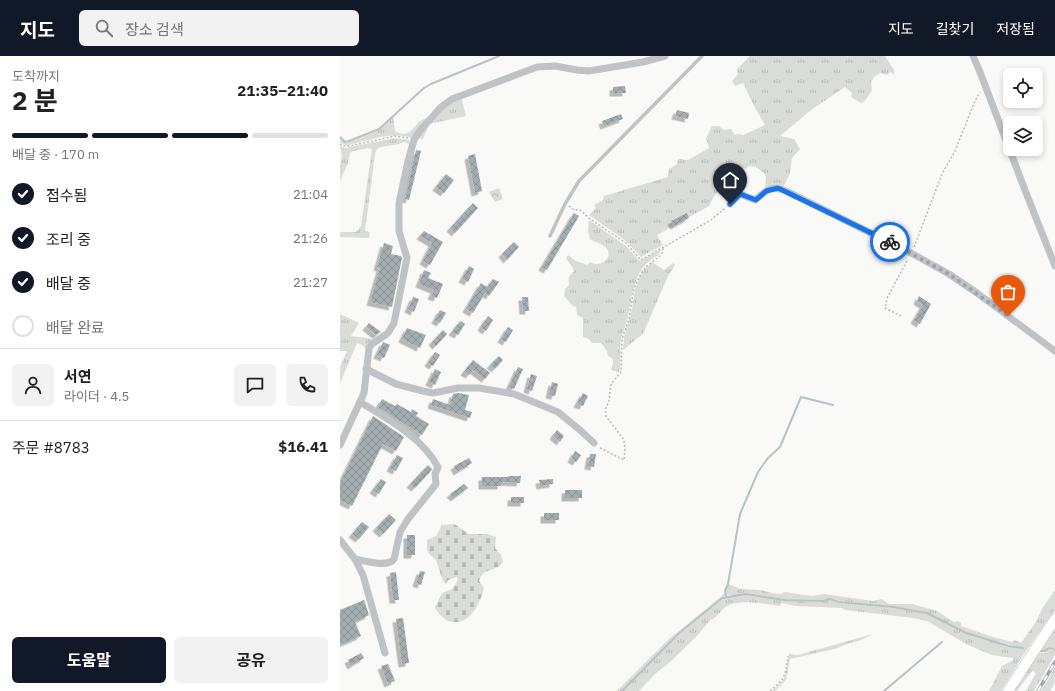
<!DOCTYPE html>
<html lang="ko">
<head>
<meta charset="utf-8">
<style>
	:root { --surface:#fff; --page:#f2f2f2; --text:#202124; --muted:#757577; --line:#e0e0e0; --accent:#111827 }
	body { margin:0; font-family:"IBM Plex Sans","Noto Sans KR",sans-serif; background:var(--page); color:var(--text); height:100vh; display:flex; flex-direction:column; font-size:15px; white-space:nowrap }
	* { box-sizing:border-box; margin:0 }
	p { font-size:13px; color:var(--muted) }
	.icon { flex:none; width:22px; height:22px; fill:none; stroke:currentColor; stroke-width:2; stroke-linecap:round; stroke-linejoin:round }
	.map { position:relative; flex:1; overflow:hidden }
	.panel { display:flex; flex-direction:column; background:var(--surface); width:340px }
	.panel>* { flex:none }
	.buttons { position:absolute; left:663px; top:12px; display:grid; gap:8px }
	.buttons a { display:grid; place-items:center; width:40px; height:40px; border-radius:6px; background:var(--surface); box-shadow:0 2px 6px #0003; font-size:20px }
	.pin { position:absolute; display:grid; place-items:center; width:34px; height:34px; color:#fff; margin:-41px -17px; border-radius:50% 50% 50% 0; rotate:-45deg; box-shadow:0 0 4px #0007 }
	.pin .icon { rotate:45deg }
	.courier { position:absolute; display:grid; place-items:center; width:40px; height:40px; margin:-20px; border:3px solid #1a73e8; border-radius:50%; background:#fff; color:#222; box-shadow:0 1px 5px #0007 }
	.overview em { font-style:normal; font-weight:700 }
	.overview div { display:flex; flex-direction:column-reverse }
	.overview { display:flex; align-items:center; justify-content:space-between; height:68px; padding:0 12px }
	h1 { font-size:26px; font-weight:700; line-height:30px }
	.bar { display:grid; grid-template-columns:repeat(4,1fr); gap:6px 4px; align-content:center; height:48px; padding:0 12px }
	.bar i { height:5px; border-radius:3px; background:var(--line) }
	.bar .active { background:var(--accent) }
	.bar p { grid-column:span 4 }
	.line { display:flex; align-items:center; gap:10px; padding:0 12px; border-top:1px solid var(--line) }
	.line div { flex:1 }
	.round { display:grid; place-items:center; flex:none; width:42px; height:42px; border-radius:6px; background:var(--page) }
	ol { padding:0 12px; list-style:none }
	li { display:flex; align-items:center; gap:12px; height:44px }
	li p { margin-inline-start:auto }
	li .icon { padding:4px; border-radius:50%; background:var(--accent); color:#fff; stroke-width:4 }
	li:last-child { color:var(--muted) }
	li i { width:22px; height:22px; border:2px solid var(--line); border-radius:50% }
	.action { display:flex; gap:8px; margin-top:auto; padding:8px 12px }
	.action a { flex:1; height:46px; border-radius:6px; background:var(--accent); color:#fff; font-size:16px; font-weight:700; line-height:46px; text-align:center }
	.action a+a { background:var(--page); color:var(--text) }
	header { display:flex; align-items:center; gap:24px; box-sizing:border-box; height:56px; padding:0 20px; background:var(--accent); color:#fff }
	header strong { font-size:19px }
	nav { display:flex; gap:22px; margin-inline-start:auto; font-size:14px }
	.search { width:280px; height:36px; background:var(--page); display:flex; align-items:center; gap:10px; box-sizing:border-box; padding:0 14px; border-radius:6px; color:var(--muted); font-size:15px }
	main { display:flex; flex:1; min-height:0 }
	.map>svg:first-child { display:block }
	.grass { fill:url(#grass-tufts) }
	.forest { fill:url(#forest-crowns) }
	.cemetery { fill:url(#cemetery-stones) }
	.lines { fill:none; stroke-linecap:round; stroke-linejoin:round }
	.stream { stroke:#b7c2c5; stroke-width:2 }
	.building { fill:url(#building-cross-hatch); filter:url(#shadow) }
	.primary-casing { stroke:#b1b6b9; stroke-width:11 }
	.path { stroke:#b7bbbd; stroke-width:1.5; stroke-dasharray:2 2; stroke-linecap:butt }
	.lane { stroke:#bfc3c6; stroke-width:3.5 }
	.street { stroke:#bfc3c6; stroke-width:7 }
	.primary { stroke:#fff; stroke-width:10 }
	.rail-casing { stroke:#a1a8ac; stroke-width:3.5 }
	.rail { stroke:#fff; stroke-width:2; stroke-dasharray:6; stroke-linecap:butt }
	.done { stroke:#9aa4a8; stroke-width:4; stroke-dasharray:0 7.2 }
	.route { stroke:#1a73e8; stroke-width:5 }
</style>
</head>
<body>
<header>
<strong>지도</strong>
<div class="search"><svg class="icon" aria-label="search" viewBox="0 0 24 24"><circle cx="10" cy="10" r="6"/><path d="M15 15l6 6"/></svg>장소 검색</div>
<nav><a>지도</a><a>길찾기</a><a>저장됨</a></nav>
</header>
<main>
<section class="panel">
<div class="overview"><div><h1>2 분</h1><p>도착까지</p></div><em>21:35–21:40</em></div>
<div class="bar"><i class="active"></i><i class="active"></i><i class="active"></i><i></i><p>배달 중 · 170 m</p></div>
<ol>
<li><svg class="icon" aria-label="check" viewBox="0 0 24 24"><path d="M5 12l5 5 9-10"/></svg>접수됨<p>21:04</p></li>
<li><svg class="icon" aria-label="check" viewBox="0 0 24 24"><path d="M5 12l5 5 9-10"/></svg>조리 중<p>21:26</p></li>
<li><svg class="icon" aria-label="check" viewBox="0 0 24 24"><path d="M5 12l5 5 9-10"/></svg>배달 중<p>21:27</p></li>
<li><i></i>배달 완료</li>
</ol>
<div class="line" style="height:72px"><a class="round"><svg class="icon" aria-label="person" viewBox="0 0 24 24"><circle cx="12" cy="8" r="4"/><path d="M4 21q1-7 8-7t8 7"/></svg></a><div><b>서연</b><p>라이더 · 4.5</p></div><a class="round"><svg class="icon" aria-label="chat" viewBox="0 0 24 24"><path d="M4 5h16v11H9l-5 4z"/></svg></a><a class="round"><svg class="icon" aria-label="phone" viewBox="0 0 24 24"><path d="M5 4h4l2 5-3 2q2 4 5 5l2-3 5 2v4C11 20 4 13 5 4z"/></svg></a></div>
<div class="line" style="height:52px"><div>주문 #8783</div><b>$16.41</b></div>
<div class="action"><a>도움말</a><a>공유</a></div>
</section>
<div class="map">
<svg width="715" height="635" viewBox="0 0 715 635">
	<defs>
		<pattern id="grass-tufts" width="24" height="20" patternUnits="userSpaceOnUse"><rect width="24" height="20" fill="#daddd7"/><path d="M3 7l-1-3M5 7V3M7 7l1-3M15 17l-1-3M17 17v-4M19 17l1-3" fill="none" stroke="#b5b8b4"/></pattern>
		<pattern id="forest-crowns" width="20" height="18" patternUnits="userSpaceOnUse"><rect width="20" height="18" fill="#daddd7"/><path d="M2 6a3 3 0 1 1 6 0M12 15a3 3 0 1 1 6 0" fill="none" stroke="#b5b8b4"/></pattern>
		<pattern id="cemetery-stones" width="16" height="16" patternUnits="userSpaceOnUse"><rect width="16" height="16" fill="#daddd7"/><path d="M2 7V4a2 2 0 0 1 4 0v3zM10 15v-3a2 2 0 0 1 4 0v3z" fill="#b5b8b4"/></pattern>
		<pattern id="building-cross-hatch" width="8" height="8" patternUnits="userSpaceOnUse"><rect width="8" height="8" fill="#a4aeb1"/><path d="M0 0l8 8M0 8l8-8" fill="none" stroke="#899295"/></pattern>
		<filter id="shadow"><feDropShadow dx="-3.5" dy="3.5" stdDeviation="0" flood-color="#0004"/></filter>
	</defs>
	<rect width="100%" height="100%" fill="#f9f9f7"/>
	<!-- grass -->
	<g class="grass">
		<path d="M410,0h96l1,1 1,-1h37l9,14v5l-3,-3 -4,3 -7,-2 -6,4 -3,5 1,8 -7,11 -4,2 -10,-6 1,-4 -7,-6 -34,23 -31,26 14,3 6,10 -8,9 -2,15 -7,15 -18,2 1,-13 -2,-4 -8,-6 -6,-1 -10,5 -16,14 -10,11 -5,10 -52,29 6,10 -22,12 -15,-16 -37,-26 7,-7 -2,-3 9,-5 1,-4 64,-19 1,-8 7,-4 3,-6 9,1 21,-12 -3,-10 6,-12h7l5,4 7,-1 4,6 3,-1 5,1 22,-10 -11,-19 -11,-23 -8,3 -3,-5 6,-7 -1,-5z"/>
		<path d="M121,41l5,19 -37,8 -6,15 -7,-1 26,-30z"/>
		<path d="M91,59l-19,23c-20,-7 -43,2 -63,7h-4l-5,-3v-3l3,3 4,1 28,-11 18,-15 2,14c14,9 19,-6 27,-11 3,-2 6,-3 9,-5z"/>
		<path d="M55,82l14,2 2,4h-2l-5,-2c-9,5 -19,2 -27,7l-2,5 -10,77 5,1 -1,6 -29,-1v-5h16l5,-6 11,-77 -3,-1 -16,3 -3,2 -2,10 -8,18v-16l2,-8 -2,-11 5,2z"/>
		<path d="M249,164l37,26 14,15 21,-12 -2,6c-27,13 -26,41 -32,66 -2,7 -6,14 -6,20 -2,10 1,22 -2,31l-8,-2 2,-7v-4l-5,-3 -1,-5 -6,-8h-9l-3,-4 -6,-2v-19l-6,-3 -1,-9 -2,1 -10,-11 1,-7 4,-4c-2,-6 1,-10 5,-14 -2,-5 -5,-8 -8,-13l2,-3 8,6 11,4 3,-3c10,6 23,-3 17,-13 -4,-6 -12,-6 -17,-10l-2,-9z"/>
		<path d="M312,206l12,8 9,-7 2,2 -7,11 -25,58 -20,16 1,-13 8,-28 3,-20 7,-17z"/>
		<path d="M0,258l19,9 -8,13 23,3 -8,10 -4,-4 -5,-2 -17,40v-16l7,-16h-7z"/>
		<path d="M388,528l13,5 19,1 13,3 9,1 2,-2 28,4 12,-2 49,7 9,-2 7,5h23l25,7 17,11 4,-1 3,2v3l29,10 22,6 3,-2 6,3 14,-20 7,-14 13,-19v20l-31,44 -23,37h-12l13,-25 11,-6v-2l-21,-3 -12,-5 -14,-6 -39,-23 -14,-3 -68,-8 -3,-2 -46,-2 -14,-3 -2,3c-15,-2 -36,-7 -51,-1 -8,3 -11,13 -19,15l-12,15 -29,28 -14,11 -16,17h-16l56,-58 43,-34 5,-2 19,-2 39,5 38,2 7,-2 7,3 56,5 33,5 40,21 43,12 15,2 -58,-15 -39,-21 -34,-5 -55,-6 -8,-3 -7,2 -38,-1 -39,-6 -6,2h-13l-1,-4z"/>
		<path d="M385,537v3l-4,1 -43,35 -55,57 -2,2h-4l53,-53z"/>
		<path d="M715,570v24l-5,-3 -6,3 -6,-2z"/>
		<path d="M533,578l-14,7 -9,2 -15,6 -45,10 -4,21 -11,11h-3c19,-16 12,-16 17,-37l9,1z"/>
		<path d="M709,594l6,3v2l-21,36h-8l10,-18 -4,-2 -15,20h-5l25,-39 6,1z"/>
		<path d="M715,611v16l-5,8h-9z"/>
	</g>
	<!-- forest -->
	<path class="forest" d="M159,132l4,11 -8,3 -6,-10z"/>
	<!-- cemetery -->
	<path class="cemetery" d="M114,468l15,10h19l8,3 -1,11 6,7 2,7c-2,2 -4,5 -7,6 -9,4 -13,2 -17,13l5,7c-4,16 -15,40 -36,33 -5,-3 -11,-8 -13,-14l7,-14 10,-4 6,-9 -1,-3 -9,3 -2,4 -3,-3 -7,-21 -6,-5 -3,-5v-10l9,-4 6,-11z"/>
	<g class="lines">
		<!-- stream -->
		<g class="stream">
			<path d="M0,81l5,5 4,-1 30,-12 45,-41 7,-4 68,-28"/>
			<path d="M386,540l-1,-5 3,-7 12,-70 18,-42 10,-14 12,-11 21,-50 32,8"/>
			<path d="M700,595h4l6,-3 5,3"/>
			<path d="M282,635l57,-58 43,-35 24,-4 39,6 38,1 7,-2 8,3 55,5 34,6 39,20 43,13 14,2"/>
			<path d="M544,635l58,-49"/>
		</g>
	</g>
	<!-- building -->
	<g class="building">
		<path d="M285,30l1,7h-13v-6z"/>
		<path d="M337,54l12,3 -1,6 -13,-3z"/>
		<path d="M281,58l2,5 -19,7 -2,-5z"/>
		<path d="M76,94l5,1 -12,49 -4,-1z"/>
		<path d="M135,98l7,37 -7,2 -7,-37z"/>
		<path d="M106,118l8,6 -10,13 -8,-6z"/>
		<path d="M133,147l5,5 -23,25 -5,-5z"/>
		<path d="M234,157l5,3 -32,54 -5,-3z"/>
		<path d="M347,157l2,5 -15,8 -3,-5z"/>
		<path d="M84,175l19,11 -13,23 -7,-4 9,-18 -12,-7z"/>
		<path d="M174,186l5,5 -12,13 -5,-6z"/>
		<path d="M44,187l9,3 -2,8 10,2 1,2 -10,49 -22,-5 10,-34 -3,-1z"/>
		<path d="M129,210l5,3 -6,13 -6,-3z"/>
		<path d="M84,214l7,3 -3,5 15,6 -6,14 -6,-2 3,-6 -15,-6z"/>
		<path d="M153,223l6,3 -10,14 -4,-3 -12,20 -7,-4 15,-26 6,4z"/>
		<path d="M579,240l12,8 -11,20 -6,-4 9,-15 -6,-4z"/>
		<path d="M73,241l6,2 -5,13 -6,-3z"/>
		<path d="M182,241h6l1,14h-6z"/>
		<path d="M100,254l6,3 -6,10 -5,-3z"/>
		<path d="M148,260l5,4 -7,11 -5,-4z"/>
		<path d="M120,265l5,3 -7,11 -6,-3z"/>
		<path d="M29,267l12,9 -5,3 -10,-8z"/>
		<path d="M168,271l5,3 -7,12 -5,-3z"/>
		<path d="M67,272l19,7 -6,13 -18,-9z"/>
		<path d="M103,274l4,4 -11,12 -4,-4z"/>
		<path d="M43,286l7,3 -6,13 -7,-3z"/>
		<path d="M95,296l5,3 -7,11 -5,-3z"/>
		<path d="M159,300l4,4 -8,9 -5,-4z"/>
		<path d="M133,304l17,13 -5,6 -12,-9 -4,5 -5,-3z"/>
		<path d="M178,311l5,2 -9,20 -5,-2z"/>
		<path d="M95,313l6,3 -6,13 -6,-3z"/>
		<path d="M191,318l6,2 -5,15 -5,-2z"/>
		<path d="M212,326l6,2 -3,12 -6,-1z"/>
		<path d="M118,337l11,2 -4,15 7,2 -2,6 -39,-13 2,-6 17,6 3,-11z"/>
		<path d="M243,337l5,3 -5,10 -6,-2z"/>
		<path d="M42,343l13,7 2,-2 14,8 1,-3 6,4 -2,3 13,8 -7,11 -44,-28z"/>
		<path d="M33,360l31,21 -8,14 -13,-7 -31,62 -12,-6v-17z"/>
		<path d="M217,374l7,6 -4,6 -7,-6z"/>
		<path d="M235,395l6,4 -5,7 -5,-3z"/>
		<path d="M250,398h6l-2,13 -6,-1z"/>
		<path d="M57,399l6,3 -7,13 -6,-3z"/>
		<path d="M129,402l3,5 -15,9 -3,-6z"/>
		<path d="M88,409l4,4 -1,2 -16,17 -5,-4z"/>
		<path d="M168,420h13l-1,7 -19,-1v4h-19v-9h26z"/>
		<path d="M41,423l5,3 -7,12 -6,-4z"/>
		<path d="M213,423v5l-13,2 -1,-6z"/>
		<path d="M124,428l4,4 -14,10 -4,-4z"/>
		<rect x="225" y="434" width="17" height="8"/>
		<rect x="171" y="441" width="13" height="6"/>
		<rect x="204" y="457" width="15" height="7"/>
		<path d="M49,458l7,6 -13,14 -7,-6z"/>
		<path d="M22,466l7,5 -10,12 -7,-5z"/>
		<rect x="67" y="479" width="8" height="20"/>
		<path d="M80,515l5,1 -4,13 -5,-2z"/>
		<path d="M56,516l3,28h-6l-3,-27z"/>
		<path d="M24,544l5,15 -14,7 6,14 -21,9v-35z"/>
		<path d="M63,562l6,45 -7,1 -6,-45z"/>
		<path d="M21,597l3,5 -13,8 -3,-6z"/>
		<path d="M48,608l7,17 -7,3 -7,-18z"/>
	</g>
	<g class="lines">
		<!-- primary casing -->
		<g class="primary-casing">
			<path id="primary" d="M668,635l47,-72"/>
		</g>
		<!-- path -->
		<g class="path">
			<path d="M0,88l3,2h7l45,-10 13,2"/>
			<path d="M229,150l5,4h6l10,9 36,24 15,17 70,-40 14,-12"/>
			<path d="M574,191l28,-73 13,-23 20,-50 5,-9"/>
			<path d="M561,260l-16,-8 2,-10 21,-39"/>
			<path d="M260,392l24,12 1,-11 -1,-9 -18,-24 -1,-6 4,-9 2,-17 10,-12 1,-33 7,-20 5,-31 8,-16 5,-6 13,-10 3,-4v-5"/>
			<path d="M430,635c16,-13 15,-15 18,-35"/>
		</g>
		<!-- lane -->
		<path class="lane" d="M210,180l15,-32 14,-23 123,-125"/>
		<!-- street -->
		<g class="street">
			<path d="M633,0l7,16 43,113 32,81"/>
			<path d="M390,148l10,-10 15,6c12,-10 16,-15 31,-9l125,62 38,21 28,19 78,58"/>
			<path d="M26,313l30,15 27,7 10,2 25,-5h21l35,6 44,18 22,18 14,13"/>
			<path d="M0,389l24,-52 5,-45 3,-4 16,-11 6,-10 13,-65 -8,-27v-28l9,-42 6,-21 4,-7 23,-26 11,-8 85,-32 18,-1 22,4 12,1 54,-9 22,-6"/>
			<path d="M0,484l15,19 8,16 22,78"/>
			<path d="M15,503c10,2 33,9 39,0l6,-27 8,-13 28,-35 -1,-10 3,-7c-15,-29 -50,-48 -78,-65"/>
		</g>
		<!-- primary -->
		<use href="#primary" class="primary"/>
		<!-- rail casing -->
		<g class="rail-casing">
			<path id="rail" d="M698,635l17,-29"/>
		</g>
		<!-- rail -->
		<use href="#rail" class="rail"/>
	</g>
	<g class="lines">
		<!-- done -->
		<path class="done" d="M550,186l59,32 59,42"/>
		<!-- route -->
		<path class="route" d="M390,148l10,-10 16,6 10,-9 12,-3 112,54"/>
	</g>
</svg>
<div class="buttons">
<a><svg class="icon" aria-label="locate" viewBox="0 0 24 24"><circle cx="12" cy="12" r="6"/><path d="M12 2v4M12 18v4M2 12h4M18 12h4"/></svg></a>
<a><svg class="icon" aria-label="layers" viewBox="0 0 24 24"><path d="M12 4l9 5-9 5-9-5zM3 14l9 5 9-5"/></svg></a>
</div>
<div class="pin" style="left:668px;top:260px;background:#ea580c"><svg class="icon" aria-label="bag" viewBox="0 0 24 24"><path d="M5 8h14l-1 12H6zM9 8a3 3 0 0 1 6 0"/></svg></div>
<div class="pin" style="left:390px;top:148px;background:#1f2937"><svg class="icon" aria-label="home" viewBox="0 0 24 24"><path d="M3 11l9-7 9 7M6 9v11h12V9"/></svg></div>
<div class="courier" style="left:550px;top:186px"><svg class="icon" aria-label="bike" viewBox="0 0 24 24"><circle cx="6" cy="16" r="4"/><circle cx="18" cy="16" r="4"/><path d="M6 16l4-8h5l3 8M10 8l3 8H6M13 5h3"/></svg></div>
</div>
</main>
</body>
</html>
